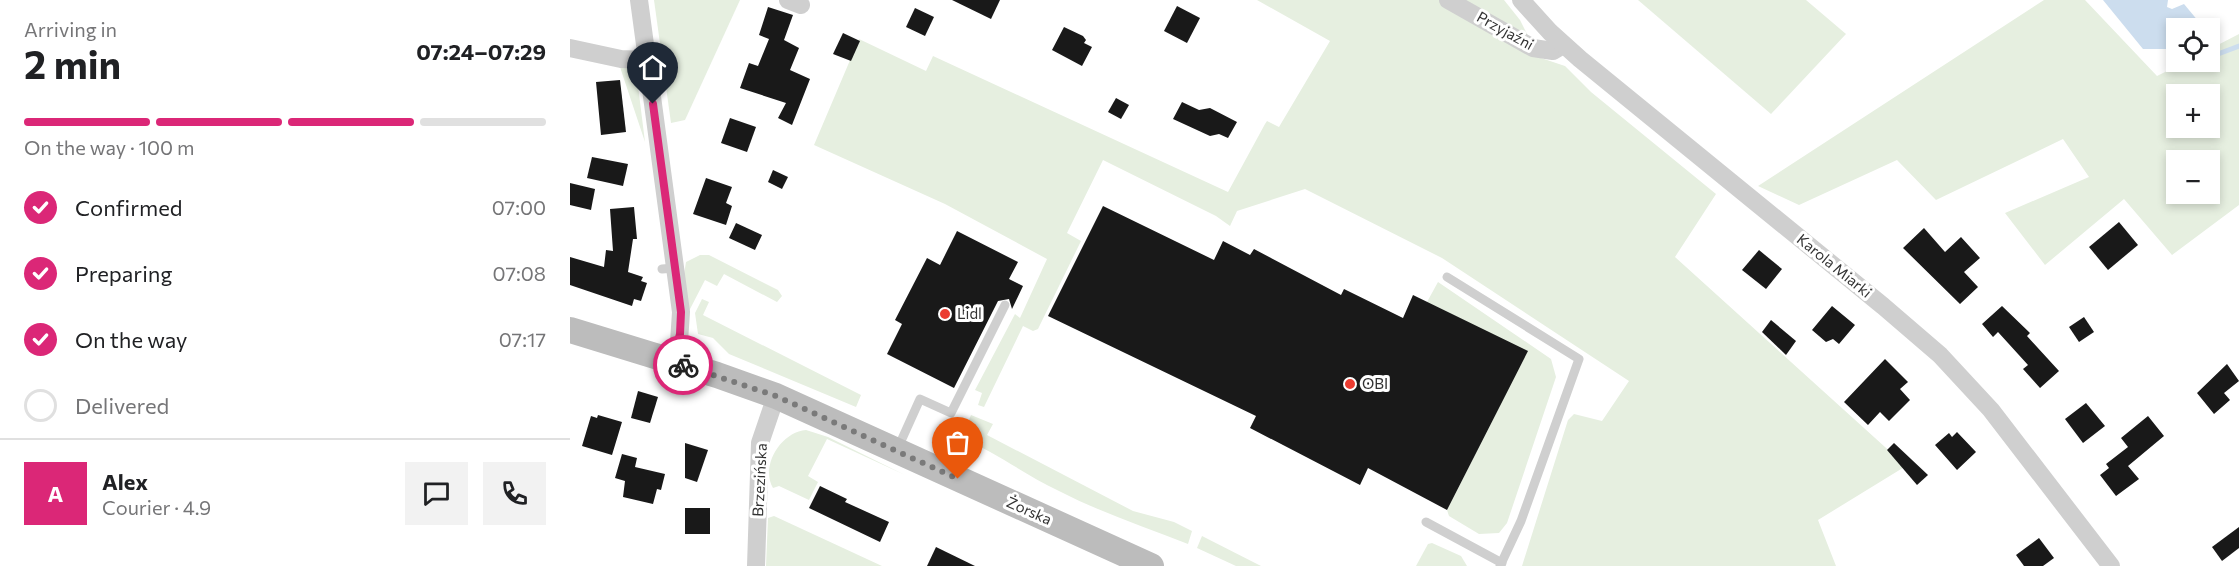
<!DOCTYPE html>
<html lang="en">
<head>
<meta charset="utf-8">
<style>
	:root { --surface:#fff; --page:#f2f2f2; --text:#202124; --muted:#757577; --line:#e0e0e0; --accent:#db2777 }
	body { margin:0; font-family:Commissioner,sans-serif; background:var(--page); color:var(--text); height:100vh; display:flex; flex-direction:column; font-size:22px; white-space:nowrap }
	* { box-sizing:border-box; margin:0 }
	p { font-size:20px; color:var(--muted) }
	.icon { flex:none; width:33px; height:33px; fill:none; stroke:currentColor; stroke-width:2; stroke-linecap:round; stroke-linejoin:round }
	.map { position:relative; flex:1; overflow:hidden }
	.side { display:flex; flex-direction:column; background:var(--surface); width:570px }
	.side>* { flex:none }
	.fabs { position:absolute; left:1596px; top:18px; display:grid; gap:12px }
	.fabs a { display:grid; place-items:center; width:54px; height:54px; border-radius:0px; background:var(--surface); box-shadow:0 3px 9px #0003; font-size:30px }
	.pin { position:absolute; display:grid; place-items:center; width:51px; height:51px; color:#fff; margin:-62px -26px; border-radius:50% 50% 50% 0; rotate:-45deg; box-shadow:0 0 6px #0007 }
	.pin .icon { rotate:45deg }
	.courier { position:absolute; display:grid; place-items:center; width:60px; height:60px; margin:-30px; border:4px solid #db2777; border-radius:50%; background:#fff; color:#222; box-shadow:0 2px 8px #0007 }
	.headline em { font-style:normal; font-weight:700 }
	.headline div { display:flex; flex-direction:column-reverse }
	.headline { display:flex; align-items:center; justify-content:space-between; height:102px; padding:0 24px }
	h1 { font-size:39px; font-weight:700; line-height:45px }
	.bar { display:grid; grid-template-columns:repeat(4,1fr); gap:9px 6px; align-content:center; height:72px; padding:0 24px }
	.bar i { height:8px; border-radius:4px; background:var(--line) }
	.bar .active { background:var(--accent) }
	.bar p { grid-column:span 4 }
	.line { display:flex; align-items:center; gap:15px; padding:0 24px; border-top:2px solid var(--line) }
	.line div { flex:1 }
	.round { display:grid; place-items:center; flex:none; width:63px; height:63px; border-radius:0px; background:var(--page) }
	ol { padding:0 24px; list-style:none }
	li { display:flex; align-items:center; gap:18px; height:66px }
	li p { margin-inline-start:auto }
	li .icon { padding:6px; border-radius:50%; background:var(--accent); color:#fff; stroke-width:4 }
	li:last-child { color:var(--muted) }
	li i { width:33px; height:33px; border:3px solid var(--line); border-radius:50% }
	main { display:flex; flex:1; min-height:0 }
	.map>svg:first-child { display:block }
	.green { fill:#e6efe0; fill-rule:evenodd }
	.water { fill:#cde }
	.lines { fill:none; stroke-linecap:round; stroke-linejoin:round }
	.stream { stroke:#cde; stroke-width:5 }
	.building { fill:#191919 }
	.lane { stroke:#cfcfcf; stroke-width:9 }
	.street { stroke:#cfcfcf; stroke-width:18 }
	.secondary { stroke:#bcbcbc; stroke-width:26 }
	.done { stroke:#7a7a7a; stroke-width:6; stroke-dasharray:0 10.8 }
	.route { stroke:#db2777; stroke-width:8 }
	.poi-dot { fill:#eb3c31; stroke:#fff; stroke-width:2 }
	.labels { text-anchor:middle; stroke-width:6; stroke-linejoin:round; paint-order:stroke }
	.street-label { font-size:15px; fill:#323232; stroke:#fff }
	.poi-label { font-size:15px; fill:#323232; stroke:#fff; text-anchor:start }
</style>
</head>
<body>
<main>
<section class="side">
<div class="headline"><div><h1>2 min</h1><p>Arriving in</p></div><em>07:24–07:29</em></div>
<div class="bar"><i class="active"></i><i class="active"></i><i class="active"></i><i></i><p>On the way · 100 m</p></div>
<ol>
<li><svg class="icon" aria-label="check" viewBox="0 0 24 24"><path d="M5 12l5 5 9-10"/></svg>Confirmed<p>07:00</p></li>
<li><svg class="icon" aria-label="check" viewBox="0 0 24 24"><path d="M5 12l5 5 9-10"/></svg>Preparing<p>07:08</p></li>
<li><svg class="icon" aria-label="check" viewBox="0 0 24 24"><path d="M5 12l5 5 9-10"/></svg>On the way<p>07:17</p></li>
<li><i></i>Delivered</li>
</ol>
<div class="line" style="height:108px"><b class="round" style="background:var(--accent);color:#fff">A</b><div><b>Alex</b><p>Courier · 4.9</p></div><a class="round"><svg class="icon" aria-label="chat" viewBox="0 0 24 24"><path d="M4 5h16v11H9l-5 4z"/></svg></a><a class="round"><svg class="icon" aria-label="phone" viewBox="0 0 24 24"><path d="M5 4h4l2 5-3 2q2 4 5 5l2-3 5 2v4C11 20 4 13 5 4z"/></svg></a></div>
</section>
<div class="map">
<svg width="1669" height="566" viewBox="0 0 1669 566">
	<rect width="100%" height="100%" fill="#fff"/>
	<!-- green -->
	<g class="green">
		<path d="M84,0h86l-55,120 -14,3z"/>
		<path d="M687,0h182l99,57 27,9 26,26 125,102 -41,63 231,209 -88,54 18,46h-314l46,-146 6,-6 28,7 27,-40 -187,-123 -137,-69 -68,22 -7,15 -14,-10 -113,-56 -36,73 14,8 -43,88 -5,2 -10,-5 -39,81 -6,-2 4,-12 -7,-3 40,-76 5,4 27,-59 -102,-55 -131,-59 45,-106 67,32 7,-15 295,136 37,-68 2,-3 12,6 51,-86z"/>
		<path d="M887,0h47l16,20 10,20z"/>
		<path d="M1068,0h168l40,34 -75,80z"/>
		<path d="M1474,0h41l72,76 28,-14h25v-13l29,-15v171l-67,50 -48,-56 -79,66 -40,-52 84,-36 -26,-38 -127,61 -39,-40 -98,45 -41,-19zM1606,94h34v34h-34zM1606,160h34v34h-34z"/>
		<path d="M49,64h8l9,6 9,72z"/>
		<path d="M130,255h9l69,35 4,6 -5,6 -53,-28 -7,12 -12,-6 -16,31 -5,-37 2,-12z"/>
		<path d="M868,282l113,77 5,18 -49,146 -8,10 -20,1 -30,-18 -2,-6 80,-158 -100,-50z"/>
		<path d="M132,299l7,3 -6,13 158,80 -5,12 -127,-53 -16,-16 -15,-4 -3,-21z"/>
		<path d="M401,415l22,9 -6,11 146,76 41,11 18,9 -4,13c-44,-17 -88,-32 -129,-53 -34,-16 -63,-39 -98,-53z"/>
		<path d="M236,430l22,7 77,38 -78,-36 -19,37 10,6 -9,18 -30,-14 -6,2c-13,-22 8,-56 33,-58z"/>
		<path d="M204,516l108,50h-116l2,-48z"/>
		<path d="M632,536l59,30h-25l-39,-18z"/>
		<path d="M862,543l29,13 6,10h-51l12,-22z"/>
	</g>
	<!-- water -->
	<path class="water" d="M1533,0h65l-1,7 5,2 12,-5 20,24h-28v15l-9,6h-24z"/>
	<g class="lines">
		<!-- stream -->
		<g class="stream">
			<path d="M1640,57l29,-11"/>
			<path d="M1621,62h5"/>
		</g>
	</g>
	<!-- building -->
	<g class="building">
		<path d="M382,0h48l-9,19z"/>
		<path d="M607,6l23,12 -13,25 -23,-12z"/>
		<path d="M198,7l25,8 -9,25 15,8 -9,22 20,9 -18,46 -14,-7 8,-15 -46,-15 9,-25 9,3 11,-27 -10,-4z"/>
		<path d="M345,8l19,9 -9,19 -19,-9z"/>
		<path d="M494,27l19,9 3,4 -2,3 8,4 -10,19 -30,-16z"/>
		<path d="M273,33l17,8 -9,20 -18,-7z"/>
		<path d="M50,80l6,52 -25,3 -5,-53z"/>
		<path d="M546,98l13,7 -8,14 -13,-7z"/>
		<path d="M612,102l17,8 11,-2 27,14 -9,16 -9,-4 -9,2 -37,-17z"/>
		<path d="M160,118l26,9 -9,25 -26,-9z"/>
		<path d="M22,157l36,7 -5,22 -36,-8z"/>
		<path d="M203,170l15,7 -6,12 -14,-7z"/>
		<path d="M136,178l26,9 -6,16 6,3 -6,19 -33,-11z"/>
		<path d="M0,183l25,6 -4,21 -21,-5z"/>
		<path d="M533,206l111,54 9,-19 27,14 4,-6 87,46 3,-6 59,29 10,-23 115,56 -81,159 -79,-42 -8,17 -110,-57 6,-12 -208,-100z"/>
		<path d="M64,207l3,32h-4l-5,33 15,5 -2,4 6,2 -6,18 -7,-2 -2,7 -62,-21v-28l34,10 2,-17 7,1 -3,-42z"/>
		<path d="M1549,222l19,23 -30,25 -19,-23z"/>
		<path d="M166,223l26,12 -7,15 -26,-12z"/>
		<path d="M1354,228l21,24 16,-15 19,21 -16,14 14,15 -18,17 -57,-56z"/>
		<path d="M387,231l61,31 -9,17 14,7 -11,23 -3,-10 -11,2 -44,87 -67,-34 15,-30 -7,-4 32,-62 13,7z"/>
		<path d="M1189,250l23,19 -16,20 -24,-19z"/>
		<path d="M1262,306l23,19 -16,19 -6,-5 -7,3 -14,-12z"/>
		<path d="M1432,306l28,27 -3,3 32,35 -19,17 -17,-19 5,-4 -30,-33 -5,5 -11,-13z"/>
		<path d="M1514,317l10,15 -15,10 -10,-15z"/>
		<path d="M1201,320l25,21 -10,14 -24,-23z"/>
		<path d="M1315,359l23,23 -8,7 10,11 -21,21 -9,-9 -12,13 -24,-23z"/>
		<path d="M1657,364l12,17 -15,12 6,7 -16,14 -17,-21z"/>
		<path d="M68,391l20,6 -8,26 -19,-5z"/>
		<path d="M1516,403l19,23 -22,17 -18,-24z"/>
		<path d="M28,415l24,7 -10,33 -30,-9 9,-30 6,2z"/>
		<path d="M1578,416l16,20 -36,30 11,13 -23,17 -16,-21 9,-7 -3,-4 22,-17 -7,-9z"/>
		<path d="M1387,432l19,20 -19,18 -22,-25 14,-12 3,4z"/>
		<path d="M115,443l23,7 -11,32 -12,-4z"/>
		<path d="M1324,443l34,32 -11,10 -30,-35z"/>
		<path d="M52,454l15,4 -2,9 30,7 -4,16 -4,-1 -4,15 -30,-7 2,-16 -10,-3z"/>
		<path d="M250,486l27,13 -2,3 44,20 -9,20 -71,-34z"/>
		<rect x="115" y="508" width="25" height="26"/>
		<path d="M1669,527v21l-17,13 -10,-14z"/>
		<path d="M1469,538l15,20 -11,8h-19l-8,-11z"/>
		<path d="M366,547l39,19h-48z"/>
	</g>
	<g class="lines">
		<!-- lane -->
		<g class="lane">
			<path d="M92,269l13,-1"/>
			<path d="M877,277l132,82 -58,162 -21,45"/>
			<path d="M327,450l23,-51 31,14 54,-108"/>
			<path d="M856,522l76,41"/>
		</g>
		<!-- street -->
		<g class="street">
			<path d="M69,0l42,312 -2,30 -6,20"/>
			<path d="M218,0l13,5"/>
			<path d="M878,0l85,48 20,3 10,-6"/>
			<path d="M951,0l29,32 30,27 303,247 57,49 51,55 120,156"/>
			<path d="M0,48l51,11 26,1"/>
			<path d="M186,566l4,-123 16,-47"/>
		</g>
		<!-- secondary -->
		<path class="secondary" d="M0,330l147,45 59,21 375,170"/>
	</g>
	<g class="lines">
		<!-- done -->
		<path class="done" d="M113,365l93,31 182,83"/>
		<!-- route -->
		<path class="route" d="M83,104l28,208 -1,22 -7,28 10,3"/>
	</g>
	<!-- markers -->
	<g class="poi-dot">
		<circle cx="375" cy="314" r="6"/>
		<circle cx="780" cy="384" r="6"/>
	</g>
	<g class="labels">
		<!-- street labels -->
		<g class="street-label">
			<text transform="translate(935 31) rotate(29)" y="5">Przyjaźni</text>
			<text transform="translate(1264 266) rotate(39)" y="5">Karola Miarki</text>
			<text transform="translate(190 480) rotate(-87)" y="5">Brzezińska</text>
			<text transform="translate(459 511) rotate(24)" y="5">Żorska</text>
		</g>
		<!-- poi labels -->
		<g class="poi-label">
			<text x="387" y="319">Lidl</text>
			<text x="792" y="389">OBI</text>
		</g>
	</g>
</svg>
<div class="fabs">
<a><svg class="icon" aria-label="locate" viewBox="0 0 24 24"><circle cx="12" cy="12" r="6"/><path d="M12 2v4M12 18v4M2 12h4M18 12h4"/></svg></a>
<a>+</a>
<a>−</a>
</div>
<div class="pin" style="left:388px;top:479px;background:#ea580c"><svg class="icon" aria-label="bag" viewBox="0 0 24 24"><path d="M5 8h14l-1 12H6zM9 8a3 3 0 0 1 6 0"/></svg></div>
<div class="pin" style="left:83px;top:104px;background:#1f2937"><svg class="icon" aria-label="home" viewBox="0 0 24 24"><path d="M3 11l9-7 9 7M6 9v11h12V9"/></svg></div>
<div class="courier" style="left:113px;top:365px"><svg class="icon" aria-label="bike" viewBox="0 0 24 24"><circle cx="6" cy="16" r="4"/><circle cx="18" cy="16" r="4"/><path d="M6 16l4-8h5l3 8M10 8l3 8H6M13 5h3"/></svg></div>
</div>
</main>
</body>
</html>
